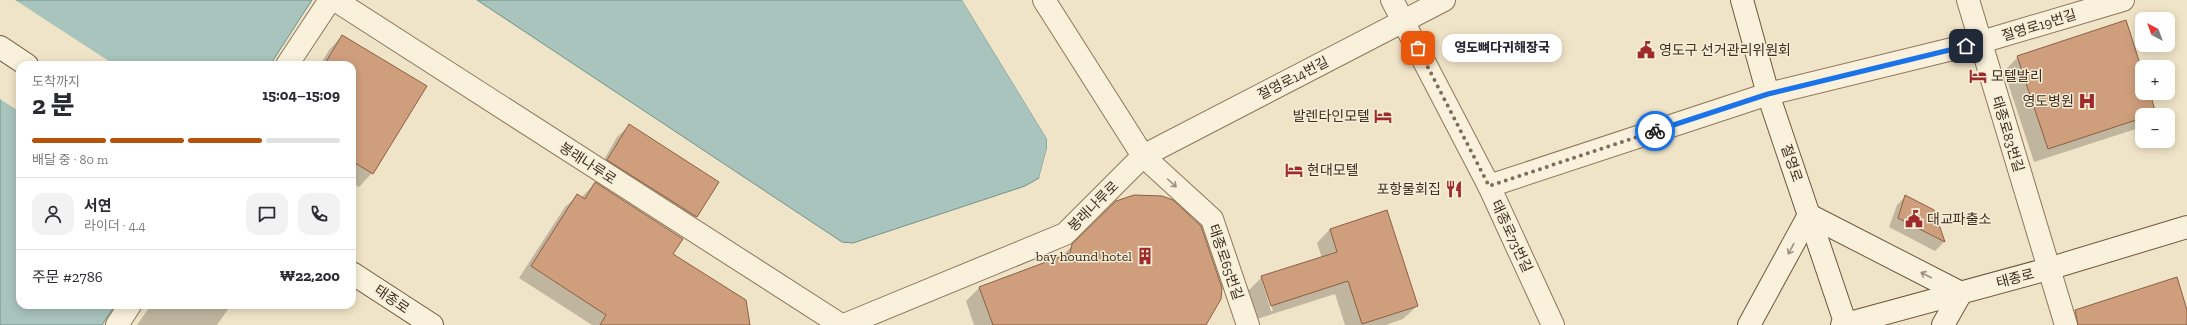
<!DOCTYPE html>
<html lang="ko">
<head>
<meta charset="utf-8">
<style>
	:root { --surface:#fff; --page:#f2f2f3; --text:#2b2b33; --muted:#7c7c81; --line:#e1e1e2; --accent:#b45309 }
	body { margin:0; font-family:"Zilla Slab","Noto Sans KR",serif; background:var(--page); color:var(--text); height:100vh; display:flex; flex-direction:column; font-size:15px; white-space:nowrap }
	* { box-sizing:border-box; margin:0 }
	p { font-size:13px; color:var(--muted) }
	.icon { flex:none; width:22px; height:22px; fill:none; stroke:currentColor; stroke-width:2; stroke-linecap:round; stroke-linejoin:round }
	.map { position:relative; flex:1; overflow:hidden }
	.sheet { position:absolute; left:16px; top:61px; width:340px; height:248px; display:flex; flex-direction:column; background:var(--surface); border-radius:12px; box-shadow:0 2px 10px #0003 }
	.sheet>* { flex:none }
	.needle { width:26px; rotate:319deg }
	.controls { position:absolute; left:2135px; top:12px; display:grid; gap:8px }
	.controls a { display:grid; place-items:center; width:40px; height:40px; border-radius:8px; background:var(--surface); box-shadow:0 2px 10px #0003; font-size:20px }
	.pin { position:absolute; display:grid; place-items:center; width:34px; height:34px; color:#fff; margin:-17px; border-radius:8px; box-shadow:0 2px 6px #0006 }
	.courier { position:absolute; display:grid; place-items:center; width:40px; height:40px; margin:-20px; border:3px solid #1a73e8; border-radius:50%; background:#fff; color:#222; box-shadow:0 1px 5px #0007 }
	.bubble { position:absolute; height:28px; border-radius:12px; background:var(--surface); box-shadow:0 2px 10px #0003; font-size:13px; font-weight:800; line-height:28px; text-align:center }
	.summary em { font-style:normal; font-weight:800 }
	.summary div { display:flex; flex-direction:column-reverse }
	.summary { display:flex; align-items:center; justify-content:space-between; height:68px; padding:0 16px }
	h1 { font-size:26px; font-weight:800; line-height:30px }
	.bar { display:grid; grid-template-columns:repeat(4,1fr); gap:6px 4px; align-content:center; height:48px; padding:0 16px }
	.bar i { height:5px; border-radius:3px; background:var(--line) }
	.bar .on { background:var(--accent) }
	.bar p { grid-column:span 4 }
	.line { display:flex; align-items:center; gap:10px; padding:0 16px; border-top:1px solid var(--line) }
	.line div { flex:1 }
	.round { display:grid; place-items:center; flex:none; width:42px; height:42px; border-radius:12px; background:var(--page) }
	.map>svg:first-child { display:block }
	.water { fill:#a9c4bc; stroke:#6f938a }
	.pier { fill:#f0e4c8 }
	.shadow { fill:#0003; fill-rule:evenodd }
	.building { fill:#cf9f7d; stroke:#8d5f41 }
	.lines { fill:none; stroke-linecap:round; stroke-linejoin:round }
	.minor-casing { stroke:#8d765c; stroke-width:24 }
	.tertiary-casing { stroke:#8d765c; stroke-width:24 }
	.secondary-casing { stroke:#6f573f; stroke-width:24 }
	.minor { stroke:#faf1dc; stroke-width:22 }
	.tertiary { stroke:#faf1dc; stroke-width:22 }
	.secondary { stroke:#faf1dc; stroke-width:22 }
	.oneway { stroke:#9c907e }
	.done { stroke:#7c6e5b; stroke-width:4; stroke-dasharray:0 7.2 }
	.route { stroke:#1a73e8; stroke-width:5 }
	.labels { text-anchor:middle; stroke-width:3; stroke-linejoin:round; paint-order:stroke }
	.street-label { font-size:14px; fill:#3d2e20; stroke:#f7eed8 }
	.poi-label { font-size:14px; fill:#3d2e20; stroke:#f7eed8; text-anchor:start }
</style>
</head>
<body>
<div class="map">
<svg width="2187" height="325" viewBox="0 0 2187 325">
	<rect width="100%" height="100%" fill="#f0e4c8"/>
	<!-- water -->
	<g class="water">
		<path d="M0,0h312l-42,65h-250v240h95l-13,20h-102z"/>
		<path d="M477,0h485l85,139v9l-8,30 -14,8 -172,57 -11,-1z"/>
	</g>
	<!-- pier -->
	<g class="pier">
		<path d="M0,0h15l100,65h-95v47l-20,-13z"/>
		<path d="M962,0h2l85,138v10l-8,28 -2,2 8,-30v-9z"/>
	</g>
	<!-- shadow -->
	<g class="shadow">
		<path d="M342,36l83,51 -53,86 -13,14 -7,-4v-118h-32l9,-15z"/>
		<path d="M2018,57l124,16v20h7l6,20 -13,2v12l-108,35 -30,-91z"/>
		<path d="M629,126l88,56 -21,35 -12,11 -87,-56 20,-35z"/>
		<path d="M595,183l77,72 76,70h-156l-73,-47 46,-71 13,-12 3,3z"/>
		<path d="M1906,196l27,15 11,31 -9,9 -46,-24 8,-22z"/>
		<path d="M1116,202l88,123h-230l-8,-24 13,-13 81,-30z"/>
		<path d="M1330,229l87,77 -14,13 -17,6h-41l-10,-31 -78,25 -9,-28 14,-14 60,-19 -5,-15zM1263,284h2l8,27h-2z"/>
		<path d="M151,305h80l-14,20h-80z"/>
		<path d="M2083,309l104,4v12h-116l-1,-3z"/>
	</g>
	<!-- building -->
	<g class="building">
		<path d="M2126,20l16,50v23h8l6,21 -14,1v3l-94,31 -31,-93z"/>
		<path d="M342,35l85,51 -54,88 -21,-13v-96h-28z"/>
		<path d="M629,124l90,58 -22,35 -90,-57z"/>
		<path d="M595,182l88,57 -10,15 73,46 4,25h-150l6,-10 -75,-49 46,-72 8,5z"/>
		<path d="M1134,195l28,1 11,4 28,26 21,62 -1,11 -15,26h-213l-14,-38 91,-34 2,-9 44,-43z"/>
		<path d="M1905,195l29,15 11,32 -47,-24z"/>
		<path d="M1387,210l31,96 -56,18 -14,-43 -77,25 -10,-30 76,-24 -7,-23z"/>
		<path d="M2177,277l10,33v15h-109l-3,-15z"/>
	</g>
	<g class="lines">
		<!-- minor casing -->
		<g class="minor-casing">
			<g id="minor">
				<path d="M1392,0l97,186 64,139"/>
				<path d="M1968,0l98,325"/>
				<path d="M1489,186l279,-92 213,-52 142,-42"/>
				<path d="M117,325l13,-20"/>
				<path d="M1248,325l-36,-106 -69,-63 301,-156"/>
			</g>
		</g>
		<!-- tertiary casing -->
		<g class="tertiary-casing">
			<g id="tertiary">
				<path d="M335,0l506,325"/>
				<path d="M287,65l43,-65"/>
				<path d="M844,325l221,-91 78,-78 -99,-156"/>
			</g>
		</g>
		<!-- secondary casing -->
		<g class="secondary-casing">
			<g id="secondary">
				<path d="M1742,0l26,94 78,231"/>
				<path d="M0,47l27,18"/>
				<path d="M1809,215l152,78"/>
				<path d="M352,273l80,52"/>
				<path d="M1749,325l60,-110"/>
				<path d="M1842,325l206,-56 139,-42"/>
				<path d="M1943,325l18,-32"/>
			</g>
		</g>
		<!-- minor -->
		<use href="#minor" class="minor"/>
		<!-- tertiary -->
		<use href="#tertiary" class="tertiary"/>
		<!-- secondary -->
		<use href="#secondary" class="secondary"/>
	</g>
	<!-- one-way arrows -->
	<defs><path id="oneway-shaft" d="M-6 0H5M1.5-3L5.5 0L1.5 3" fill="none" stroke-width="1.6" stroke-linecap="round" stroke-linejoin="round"/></defs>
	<g class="oneway">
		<use href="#oneway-shaft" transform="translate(1172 183) rotate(42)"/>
		<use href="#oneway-shaft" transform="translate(1791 249) rotate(118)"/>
		<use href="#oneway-shaft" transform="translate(1926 275) rotate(-153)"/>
	</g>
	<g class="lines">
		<!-- done -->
		<path class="done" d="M1418,48l71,138 166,-55"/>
		<!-- route -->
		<path class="route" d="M1655,131l113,-37 198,-48"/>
	</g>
	<!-- icons -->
	<defs>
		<g id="civic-bare" transform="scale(1.38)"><path d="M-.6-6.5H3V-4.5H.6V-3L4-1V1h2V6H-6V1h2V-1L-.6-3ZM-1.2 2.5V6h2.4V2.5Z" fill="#9e2a2b" stroke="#f7eed8" stroke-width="2.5" paint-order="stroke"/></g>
		<g id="hotel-bare" transform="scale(1.38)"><path d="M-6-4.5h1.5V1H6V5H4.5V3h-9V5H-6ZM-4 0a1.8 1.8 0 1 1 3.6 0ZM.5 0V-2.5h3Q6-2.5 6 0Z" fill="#9e2a2b" stroke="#f7eed8" stroke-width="2.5" paint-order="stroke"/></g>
		<g id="hospital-bare" transform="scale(1.38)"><path d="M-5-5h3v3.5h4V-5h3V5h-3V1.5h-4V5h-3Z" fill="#9e2a2b" stroke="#f7eed8" stroke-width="2.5" paint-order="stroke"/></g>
		<g id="restaurant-bare" transform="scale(1.38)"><path d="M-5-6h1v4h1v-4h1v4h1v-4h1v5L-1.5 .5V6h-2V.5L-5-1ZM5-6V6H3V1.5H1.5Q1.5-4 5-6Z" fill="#9e2a2b" stroke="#f7eed8" stroke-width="2.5" paint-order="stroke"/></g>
		<g id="building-bare" transform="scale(1.38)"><path d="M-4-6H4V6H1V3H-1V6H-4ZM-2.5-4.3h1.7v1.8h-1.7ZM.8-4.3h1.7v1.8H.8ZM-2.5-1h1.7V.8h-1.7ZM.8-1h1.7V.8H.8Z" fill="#9e2a2b" stroke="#f7eed8" stroke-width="2.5" paint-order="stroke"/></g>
	</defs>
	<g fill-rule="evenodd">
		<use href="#civic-bare" x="1646" y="50"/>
		<use href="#hotel-bare" x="1978" y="76"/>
		<use href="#hospital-bare" x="2087" y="101"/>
		<use href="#hotel-bare" x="1383" y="116"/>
		<use href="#hotel-bare" x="1294" y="170"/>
		<use href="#restaurant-bare" x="1454" y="189"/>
		<use href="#civic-bare" x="1914" y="219"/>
		<use href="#building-bare" x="1145" y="256"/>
	</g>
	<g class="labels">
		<!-- street labels -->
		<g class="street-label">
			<text transform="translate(2039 25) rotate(-17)" y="5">절영로19번길</text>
			<text transform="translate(1293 78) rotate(-27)" y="5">절영로14번길</text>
			<text transform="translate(2008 134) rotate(73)" y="5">태종로83번길</text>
			<text transform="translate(588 163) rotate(33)" y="5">봉래나루로</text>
			<text transform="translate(1792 163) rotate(71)" y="5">절영로</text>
			<text transform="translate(1093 206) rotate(-45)" y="5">봉래나루로</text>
			<text transform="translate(1512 236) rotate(65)" y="5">태종로73번길</text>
			<text transform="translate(1226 262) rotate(71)" y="5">태종로65번길</text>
			<text transform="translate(2015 278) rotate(-15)" y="5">태종로</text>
			<text transform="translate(392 299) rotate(34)" y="5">태종로</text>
		</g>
		<!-- poi labels -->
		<g class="poi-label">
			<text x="1659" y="55">영도구 선거관리위원회</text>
			<text x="1991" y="81">모텔발리</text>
			<text x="2074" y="106" text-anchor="end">영도병원</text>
			<text x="1370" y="121" text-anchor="end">발렌타인모텔</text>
			<text x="1307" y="175">현대모텔</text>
			<text x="1441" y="194" text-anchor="end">포항물회집</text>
			<text x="1927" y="224">대교파출소</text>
			<text x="1132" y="261" text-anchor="end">bay hound hotel</text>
		</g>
	</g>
</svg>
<div class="controls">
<a><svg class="needle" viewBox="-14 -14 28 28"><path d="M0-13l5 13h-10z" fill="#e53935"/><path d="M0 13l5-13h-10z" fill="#7c7c81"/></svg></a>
<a>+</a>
<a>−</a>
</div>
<div class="pin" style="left:1418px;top:48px;background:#ea580c"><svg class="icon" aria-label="bag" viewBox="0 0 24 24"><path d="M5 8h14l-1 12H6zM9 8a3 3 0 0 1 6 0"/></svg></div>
<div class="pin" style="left:1966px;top:46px;background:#1f2937"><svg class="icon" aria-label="home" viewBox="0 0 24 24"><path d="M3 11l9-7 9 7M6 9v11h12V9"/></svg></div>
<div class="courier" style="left:1655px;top:131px"><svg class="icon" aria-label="bike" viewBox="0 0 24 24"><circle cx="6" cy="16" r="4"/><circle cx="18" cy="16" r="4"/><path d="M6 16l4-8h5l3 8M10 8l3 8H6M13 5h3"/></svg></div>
<div class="bubble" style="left:1442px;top:34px;width:120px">영도뼈다귀해장국</div>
<section class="sheet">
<div class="summary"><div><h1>2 분</h1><p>도착까지</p></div><em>15:04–15:09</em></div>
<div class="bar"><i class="on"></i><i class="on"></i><i class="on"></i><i></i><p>배달 중 · 80 m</p></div>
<div class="line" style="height:72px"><a class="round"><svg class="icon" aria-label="person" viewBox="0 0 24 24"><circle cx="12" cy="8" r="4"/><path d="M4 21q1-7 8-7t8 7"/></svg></a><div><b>서연</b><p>라이더 · 4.4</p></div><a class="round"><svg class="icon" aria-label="chat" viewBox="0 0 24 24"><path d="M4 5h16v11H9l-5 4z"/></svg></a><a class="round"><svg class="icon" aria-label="phone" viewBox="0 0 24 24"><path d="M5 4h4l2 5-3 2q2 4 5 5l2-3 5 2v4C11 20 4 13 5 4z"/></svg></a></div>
<div class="line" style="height:52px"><div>주문 #2786</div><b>₩22,200</b></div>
</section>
</div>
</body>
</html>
